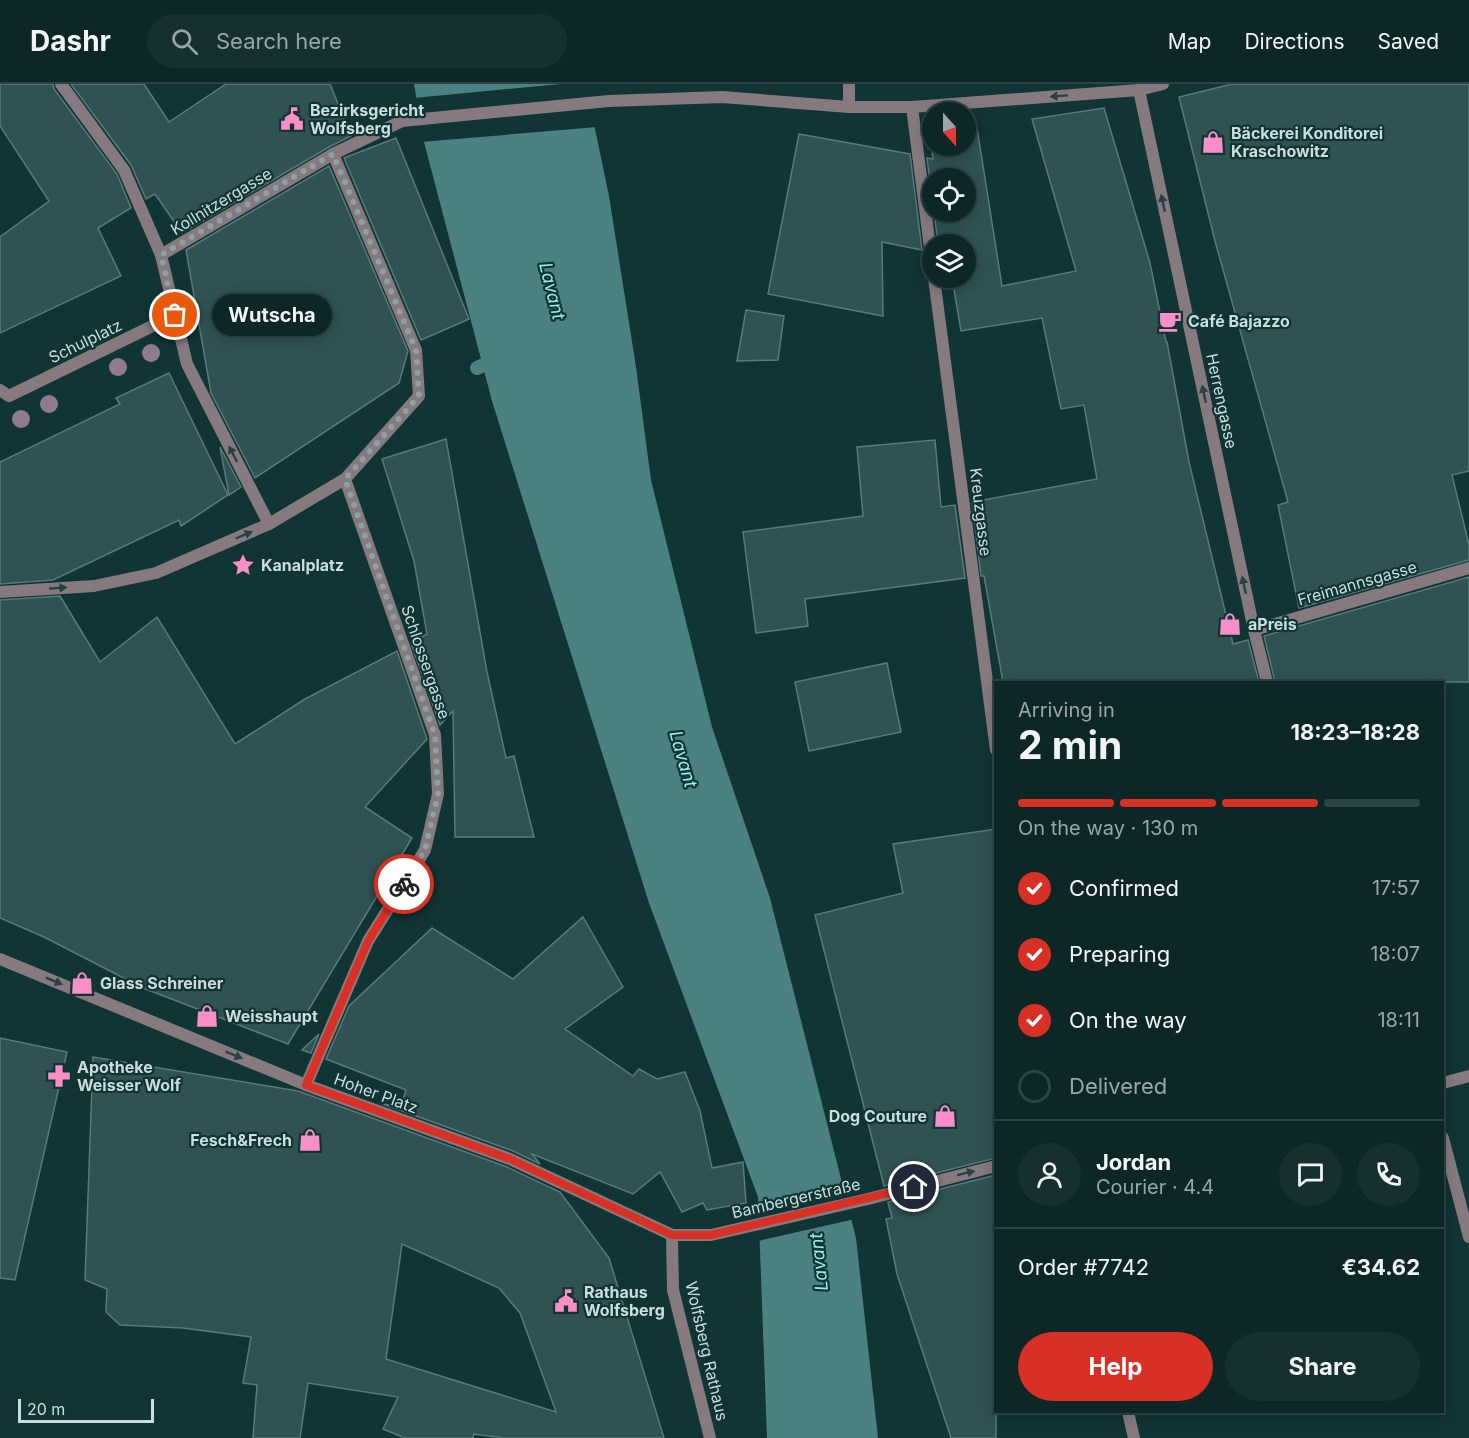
<!DOCTYPE html>
<html lang="en">
<head>
<meta charset="utf-8">
<style>
	:root { --surface:#0d2727; --page:#162f2f; --text:#f1f3f6; --muted:#9aa5a7; --line:#2d4444; --accent:#d93025 }
	body { margin:0; font-family:Inter,sans-serif; background:var(--page); color:var(--text); height:100vh; display:flex; flex-direction:column; font-size:22px; white-space:nowrap }
	* { box-sizing:border-box; margin:0 }
	p { font-size:20px; color:var(--muted) }
	.icon { flex:none; width:33px; height:33px; fill:none; stroke:currentColor; stroke-width:2; stroke-linecap:round; stroke-linejoin:round }
	.map { position:relative; flex:1; overflow:hidden }
	.sheet { position:absolute; left:994px; top:597px; width:450px; height:732px; display:flex; flex-direction:column; background:var(--surface); border-radius:0px; box-shadow:0 3px 15px #0003,0 0 0 2px var(--line) }
	.sheet>* { flex:none }
	.needle { width:39px; rotate:159deg }
	.controls { position:absolute; left:922px; top:18px; display:grid; gap:12px }
	.controls a { display:grid; place-items:center; width:54px; height:54px; border-radius:50%; background:var(--surface); box-shadow:0 3px 15px #0003,0 0 0 2px var(--line); font-size:30px }
	.scale { position:absolute; left:18px; bottom:15px; width:136px; box-sizing:border-box; padding-left:6px; border:3px solid #cbdede; border-top:0; font-size:16px; line-height:21px; white-space:nowrap; color:#cbdede; -webkit-text-stroke:4px #113434; paint-order:stroke }
	.pin { position:absolute; display:grid; place-items:center; width:51px; height:51px; color:#fff; margin:-26px; border:3px solid #fff; border-radius:50%; box-shadow:0 2px 6px #0007 }
	.courier { position:absolute; display:grid; place-items:center; width:60px; height:60px; margin:-30px; border:4px solid #d93025; border-radius:50%; background:#fff; color:#222; box-shadow:0 2px 8px #0007 }
	.bubble { position:absolute; height:42px; border-radius:21px; background:var(--surface); box-shadow:0 3px 15px #0003,0 0 0 2px var(--line); font-size:20px; font-weight:700; line-height:42px; text-align:center }
	.overview em { font-style:normal; font-weight:700 }
	.overview div { display:flex; flex-direction:column-reverse }
	.overview { display:flex; align-items:center; justify-content:space-between; height:102px; padding:0 24px }
	h1 { font-size:39px; font-weight:700; line-height:45px }
	.bar { display:grid; grid-template-columns:repeat(4,1fr); gap:9px 6px; align-content:center; height:72px; padding:0 24px }
	.bar i { height:8px; border-radius:4px; background:var(--line) }
	.bar .selected { background:var(--accent) }
	.bar p { grid-column:span 4 }
	.line { display:flex; align-items:center; gap:15px; padding:0 24px; border-top:2px solid var(--line) }
	.line div { flex:1 }
	.round { display:grid; place-items:center; flex:none; width:63px; height:63px; border-radius:32px; background:var(--page) }
	ol { padding:0 24px; list-style:none }
	li { display:flex; align-items:center; gap:18px; height:66px }
	li p { margin-inline-start:auto }
	li .icon { padding:6px; border-radius:50%; background:var(--accent); color:#fff; stroke-width:4 }
	li:last-child { color:var(--muted) }
	li i { width:33px; height:33px; border:3px solid var(--line); border-radius:50% }
	.cta { display:flex; gap:12px; margin-top:auto; padding:12px 24px }
	.cta a { flex:1; height:69px; border-radius:36px; background:var(--accent); color:#fff; font-size:24px; font-weight:700; line-height:69px; text-align:center }
	.cta a+a { background:var(--page); color:var(--text) }
	header { display:flex; align-items:center; gap:36px; box-sizing:border-box; height:84px; padding:0 30px; background:var(--surface); border-bottom:2px solid var(--line) }
	header strong { font-size:28px }
	nav { display:flex; gap:33px; margin-inline-start:auto; font-size:21px }
	.search { width:420px; height:54px; background:var(--page); display:flex; align-items:center; gap:15px; box-sizing:border-box; padding:0 21px; border-radius:33px; color:var(--muted); font-size:22px }
	.map>svg:first-child { display:block }
	.water { fill:#4c8181 }
	.pier { fill:#113434 }
	.lines { fill:none; stroke-linecap:round; stroke-linejoin:round }
	.stream { stroke:#4c8181; stroke-width:14 }
	.building { fill:#305252; stroke:#577b7b; stroke-width:1.5; fill-rule:evenodd }
	.lane { stroke:#867a7f; stroke-width:12 }
	.street { stroke:#867a7f; stroke-width:12 }
	.tree { fill:#907b8d }
	.oneway { fill:#284243 }
	.done { stroke:#8aa2a2; stroke-width:6; stroke-dasharray:0 10.8 }
	.route { stroke:#d93025; stroke-width:8 }
	.labels { text-anchor:middle; stroke-width:4.5; stroke-linejoin:round; paint-order:stroke }
	.poi-label { font-size:16px; font-weight:bold; fill:#cbdede; stroke:#113434; text-anchor:start }
	.street-label { font-size:16px; fill:#cbdede; stroke:#113434 }
	.water-label { font-size:18px; font-style:italic; fill:#93eeee; stroke:#113434 }
</style>
</head>
<body>
<header>
<strong>Dashr</strong>
<div class="search"><svg class="icon" aria-label="search" viewBox="0 0 24 24"><circle cx="10" cy="10" r="6"/><path d="M15 15l6 6"/></svg>Search here</div>
<nav><a>Map</a><a>Directions</a><a>Saved</a></nav>
</header>
<div class="map">
<svg width="1469" height="1354" viewBox="0 0 1469 1354">
	<rect width="100%" height="100%" fill="#113434"/>
	<!-- water -->
	<path class="water" d="M414,0h176l5,45 14,67 27,171 15,113 61,247 58,171 86,340 22,200h-111l-9,-241 -109,-294 -157,-502 -68,-259z"/>
	<!-- pier -->
	<g class="pier">
		<path d="M561,0h32l4,43 -176,15 -7,-44z"/>
		<path d="M846,1100l9,35 -97,22 -2,-10 -1,-26z"/>
	</g>
	<g class="lines">
		<!-- stream -->
		<path class="stream" d="M477,284l23,-10"/>
	</g>
	<!-- building -->
	<g class="building">
		<path d="M0,0h53l1,5 63,85 14,34 -33,20 23,48 -121,57v-96l49,-36 -49,-75z"/>
		<path d="M71,0h73l25,38 57,-38h104l21,52 -22,11 -147,86 -27,-39 -9,5 -15,-34z"/>
		<path d="M1232,0h237v387l-17,4 17,70v15l-170,48 -21,-103 10,-3 -73,-261 -36,-144z"/>
		<path d="M1104,24l46,155 16,79h1l22,120 44,182 15,-4 11,42h-256l-19,-106h-3l-9,-74 125,-23 -13,-74 -23,4 -19,-91 -81,13 -9,-53h14v-34h-28l-4,-32h32v-34h-33v28l-6,-48 6,1 -3,-23 3,-1v11h33v-16l11,-2 25,158 74,-15 -44,-152z"/>
		<path d="M799,50l111,20 12,96 -40,-8 1,74 -115,-22z"/>
		<path d="M396,54l73,181 -48,21 -77,-182z"/>
		<path d="M329,82l79,185 -9,32 -144,95 -44,-85 -25,-143z"/>
		<path d="M746,226l38,6 -6,44 -41,1z"/>
		<path d="M169,289l59,122 -47,31 -2,-6 -126,60 -53,4v-122l120,-58 -4,-6z"/>
		<path d="M446,355l41,233 19,86 8,-2 20,81h-79l-2,-126 -13,14 -29,-82 16,-9 -13,-73 -32,-102z"/>
		<path d="M935,356l6,67 14,-2 10,73 -160,21 3,27 -52,7 -13,-101 120,-16 -6,-69z"/>
		<path d="M220,363l21,40 -12,8z"/>
		<path d="M1469,493v105h-194l-11,-46z"/>
		<path d="M60,512l40,66 57,-45 78,127 70,-45 92,-48 30,88 -62,68 47,31 -124,206 -145,-56 -99,-51 -44,-19v-318z"/>
		<path d="M887,579l14,69 -92,19 -14,-69z"/>
		<path d="M996,745v329l-112,28 -69,-271 88,-22 -10,-49z"/>
		<path d="M583,833l40,70 -58,42 68,47 6,-7 18,10 28,-7 15,39 12,57 31,-6 3,41 -39,7 -4,-7 -21,9 -22,-40 -27,22 -101,-40 8,10 -27,-13 -130,-47 18,3 5,-17 -80,-31 23,-53 83,-78 81,51z"/>
		<path d="M319,950l-8,19 -9,-3z"/>
		<path d="M0,954l67,14 -52,228 -15,-2z"/>
		<path d="M93,973l205,34 209,76 53,25 49,66 55,180h-160l-30,-4 -1,4h-68l-22,-9 15,-32 -90,-14 -8,55h-47l4,-53 -14,-2 8,-46 -68,-9 -63,-3 -14,-13 1,-23 -22,-9zM402,1160l97,44 21,25 36,99 -170,-53z"/>
		<path d="M996,1091v263h-45l-54,-164 -11,-55 6,-1 -4,-16z"/>
	</g>
	<g class="lines">
		<!-- lane -->
		<g class="lane">
			<path d="M0,306l9,6 166,-81"/>
			<path d="M306,1001l62,-144 57,-91 13,-56 -3,-59 -90,-256 74,-83 -3,-46 -83,-196"/>
		</g>
		<!-- street -->
		<g class="street">
			<path d="M61,0l63,86 37,85 26,109 82,160"/>
			<path d="M849,0v23"/>
			<path d="M1139,6l115,540 13,52"/>
			<path d="M912,23l21,164"/>
			<path d="M161,171l172,-101 69,-33 207,-20 113,-4 127,10h63l227,-17 24,-6"/>
			<path d="M934,194l62,472"/>
			<path d="M0,508l94,-6 62,-13 113,-49 76,-45"/>
			<path d="M1254,546l215,-62"/>
			<path d="M0,875l306,126 204,74 162,76h39l157,-36 128,-33"/>
			<path d="M1443,999l26,-7"/>
			<path d="M1443,1054l26,99"/>
			<path d="M672,1151l1,55 37,148"/>
			<path d="M1128,1328l6,26"/>
		</g>
	</g>
	<!-- trees -->
	<g class="tree">
		<circle cx="151" cy="269" r="9"/>
		<circle cx="118" cy="283" r="9"/>
		<circle cx="49" cy="320" r="9"/>
		<circle cx="21" cy="335" r="9"/>
	</g>
	<!-- one-way arrows -->
	<defs><path id="oneway-solid" d="M-6-.8H1V-3.2L6.5 0L1 3.2V.8H-6Z" transform="scale(1.5)"/></defs>
	<g class="oneway">
		<use href="#oneway-solid" transform="translate(1059 12) rotate(176)"/>
		<use href="#oneway-solid" transform="translate(1163 119) rotate(-102)"/>
		<use href="#oneway-solid" transform="translate(1204 310) rotate(-102)"/>
		<use href="#oneway-solid" transform="translate(233 370) rotate(-117)"/>
		<use href="#oneway-solid" transform="translate(244 451) rotate(-23)"/>
		<use href="#oneway-solid" transform="translate(1244 501) rotate(-102)"/>
		<use href="#oneway-solid" transform="translate(58 504) rotate(-4)"/>
		<use href="#oneway-solid" transform="translate(54 897) rotate(22)"/>
		<use href="#oneway-solid" transform="translate(234 971) rotate(22)"/>
		<use href="#oneway-solid" transform="translate(966 1089) rotate(-14)"/>
	</g>
	<g class="lines">
		<!-- done -->
		<path class="done" d="M175,231l-14,-60 172,-101 83,196 3,46 -74,83 90,256 3,59 -13,56 -21,34"/>
		<!-- route -->
		<path class="route" d="M404,800l-36,57 -62,144 204,74 162,76h39l203,-48"/>
	</g>
	<!-- icons -->
	<defs>
		<g id="civic-bare" transform="scale(1.8)"><path d="M-.6-6.5H3V-4.5H.6V-3L4-1V1h2V6H-6V1h2V-1L-.6-3ZM-1.2 2.5V6h2.4V2.5Z" fill="#fa8fc7" stroke="#113434" stroke-width="2.5" paint-order="stroke"/></g>
		<g id="shop-bare" transform="scale(1.8)"><path d="M-5-2.5h2.3a2.7 3.5 0 0 1 5.4 0H5L5.5 6h-11ZM-1.5-2.5h3a1.5 2.3 0 0 0-3 0Z" fill="#fa8fc7" stroke="#113434" stroke-width="2.5" paint-order="stroke"/></g>
		<g id="cafe-bare" transform="scale(1.8)"><path d="M-5.5-4.5H6V0H3Q3 3.5 0 3.5H-2.5Q-5.5 3.5-5.5 0ZM3-3.2v2h1.7v-2ZM-6 4.5H4V6H-6Z" fill="#fa8fc7" stroke="#113434" stroke-width="2.5" paint-order="stroke"/></g>
		<g id="sight-bare" transform="scale(1.8)"><path d="M0-6L1.8-2.2L6-1.7L2.9 1.2L3.7 5.4L0 3.3L-3.7 5.4L-2.9 1.2L-6-1.7L-1.8-2.2Z" fill="#fa8fc7" stroke="#113434" stroke-width="2.5" paint-order="stroke"/></g>
		<g id="pharmacy-bare" transform="scale(1.8)"><path d="M-2-6h4v4h4v4h-4v4h-4v-4h-4v-4h4Z" fill="#fa8fc7" stroke="#113434" stroke-width="2.5" paint-order="stroke"/></g>
	</defs>
	<g fill-rule="evenodd">
		<use href="#civic-bare" x="292" y="35"/>
		<use href="#shop-bare" x="1213" y="58"/>
		<use href="#cafe-bare" x="1170" y="237"/>
		<use href="#sight-bare" x="243" y="481"/>
		<use href="#shop-bare" x="1230" y="540"/>
		<use href="#shop-bare" x="82" y="899"/>
		<use href="#shop-bare" x="207" y="932"/>
		<use href="#pharmacy-bare" x="59" y="992"/>
		<use href="#shop-bare" x="945" y="1032"/>
		<use href="#shop-bare" x="310" y="1056"/>
		<use href="#civic-bare" x="566" y="1217"/>
	</g>
	<g class="labels">
		<!-- poi labels -->
		<g class="poi-label">
			<text x="310" y="32">Bezirksgericht<tspan x="310" dy="18">Wolfsberg</tspan></text>
			<text x="1231" y="55">Bäckerei Konditorei<tspan x="1231" dy="18">Kraschowitz</tspan></text>
			<text x="1188" y="243">Café Bajazzo</text>
			<text x="261" y="487">Kanalplatz</text>
			<text x="1248" y="546">aPreis</text>
			<text x="100" y="905">Glass Schreiner</text>
			<text x="225" y="938">Weisshaupt</text>
			<text x="77" y="989">Apotheke<tspan x="77" dy="18">Weisser Wolf</tspan></text>
			<text x="927" y="1038" text-anchor="end">Dog Couture</text>
			<text x="292" y="1062" text-anchor="end">Fesch&amp;Frech</text>
			<text x="584" y="1214">Rathaus<tspan x="584" dy="18">Wolfsberg</tspan></text>
		</g>
		<!-- street labels -->
		<g class="street-label">
			<text transform="translate(221 117) rotate(-31)" y="6">Kollnitzergasse</text>
			<text transform="translate(85 257) rotate(-26)" y="6">Schulplatz</text>
			<text transform="translate(1222 317) rotate(78)" y="6">Herrengasse</text>
			<text transform="translate(981 428) rotate(83)" y="6">Kreuzgasse</text>
			<text transform="translate(1357 499) rotate(-16)" y="6">Freimannsgasse</text>
			<text transform="translate(426 578) rotate(71)" y="6">Schlossergasse</text>
			<text transform="translate(376 1009) rotate(20)" y="6">Hoher Platz</text>
			<text transform="translate(796 1114) rotate(-13)" y="6">Bambergerstraße</text>
			<text transform="translate(707 1267) rotate(77)" y="6">Wolfsberg Rathaus</text>
		</g>
		<!-- water labels -->
		<g class="water-label">
			<text transform="translate(552 207) rotate(76)" y="6">Lavant</text>
			<text transform="translate(683 675) rotate(74)" y="6">Lavant</text>
			<text transform="translate(819 1178) rotate(-96)" y="6">Lavant</text>
		</g>
	</g>
</svg>
<div class="controls">
<a><svg class="needle" viewBox="-14 -14 28 28"><path d="M0-13l5 13h-10z" fill="#e53935"/><path d="M0 13l5-13h-10z" fill="#9aa5a7"/></svg></a>
<a><svg class="icon" aria-label="locate" viewBox="0 0 24 24"><circle cx="12" cy="12" r="6"/><path d="M12 2v4M12 18v4M2 12h4M18 12h4"/></svg></a>
<a><svg class="icon" aria-label="layers" viewBox="0 0 24 24"><path d="M12 4l9 5-9 5-9-5zM3 14l9 5 9-5"/></svg></a>
</div>
<div class="scale">20 m</div>
<div class="pin" style="left:175px;top:231px;background:#ea580c"><svg class="icon" aria-label="bag" viewBox="0 0 24 24"><path d="M5 8h14l-1 12H6zM9 8a3 3 0 0 1 6 0"/></svg></div>
<div class="pin" style="left:914px;top:1103px;background:#1f2937"><svg class="icon" aria-label="home" viewBox="0 0 24 24"><path d="M3 11l9-7 9 7M6 9v11h12V9"/></svg></div>
<div class="courier" style="left:404px;top:800px"><svg class="icon" aria-label="bike" viewBox="0 0 24 24"><circle cx="6" cy="16" r="4"/><circle cx="18" cy="16" r="4"/><path d="M6 16l4-8h5l3 8M10 8l3 8H6M13 5h3"/></svg></div>
<div class="bubble" style="left:212px;top:210px;width:120px">Wutscha</div>
<section class="sheet">
<div class="overview"><div><h1>2 min</h1><p>Arriving in</p></div><em>18:23–18:28</em></div>
<div class="bar"><i class="selected"></i><i class="selected"></i><i class="selected"></i><i></i><p>On the way · 130 m</p></div>
<ol>
<li><svg class="icon" aria-label="check" viewBox="0 0 24 24"><path d="M5 12l5 5 9-10"/></svg>Confirmed<p>17:57</p></li>
<li><svg class="icon" aria-label="check" viewBox="0 0 24 24"><path d="M5 12l5 5 9-10"/></svg>Preparing<p>18:07</p></li>
<li><svg class="icon" aria-label="check" viewBox="0 0 24 24"><path d="M5 12l5 5 9-10"/></svg>On the way<p>18:11</p></li>
<li><i></i>Delivered</li>
</ol>
<div class="line" style="height:108px"><a class="round"><svg class="icon" aria-label="person" viewBox="0 0 24 24"><circle cx="12" cy="8" r="4"/><path d="M4 21q1-7 8-7t8 7"/></svg></a><div><b>Jordan</b><p>Courier · 4.4</p></div><a class="round"><svg class="icon" aria-label="chat" viewBox="0 0 24 24"><path d="M4 5h16v11H9l-5 4z"/></svg></a><a class="round"><svg class="icon" aria-label="phone" viewBox="0 0 24 24"><path d="M5 4h4l2 5-3 2q2 4 5 5l2-3 5 2v4C11 20 4 13 5 4z"/></svg></a></div>
<div class="line" style="height:78px"><div>Order #7742</div><b>€34.62</b></div>
<div class="cta"><a>Help</a><a>Share</a></div>
</section>
</div>
</body>
</html>
